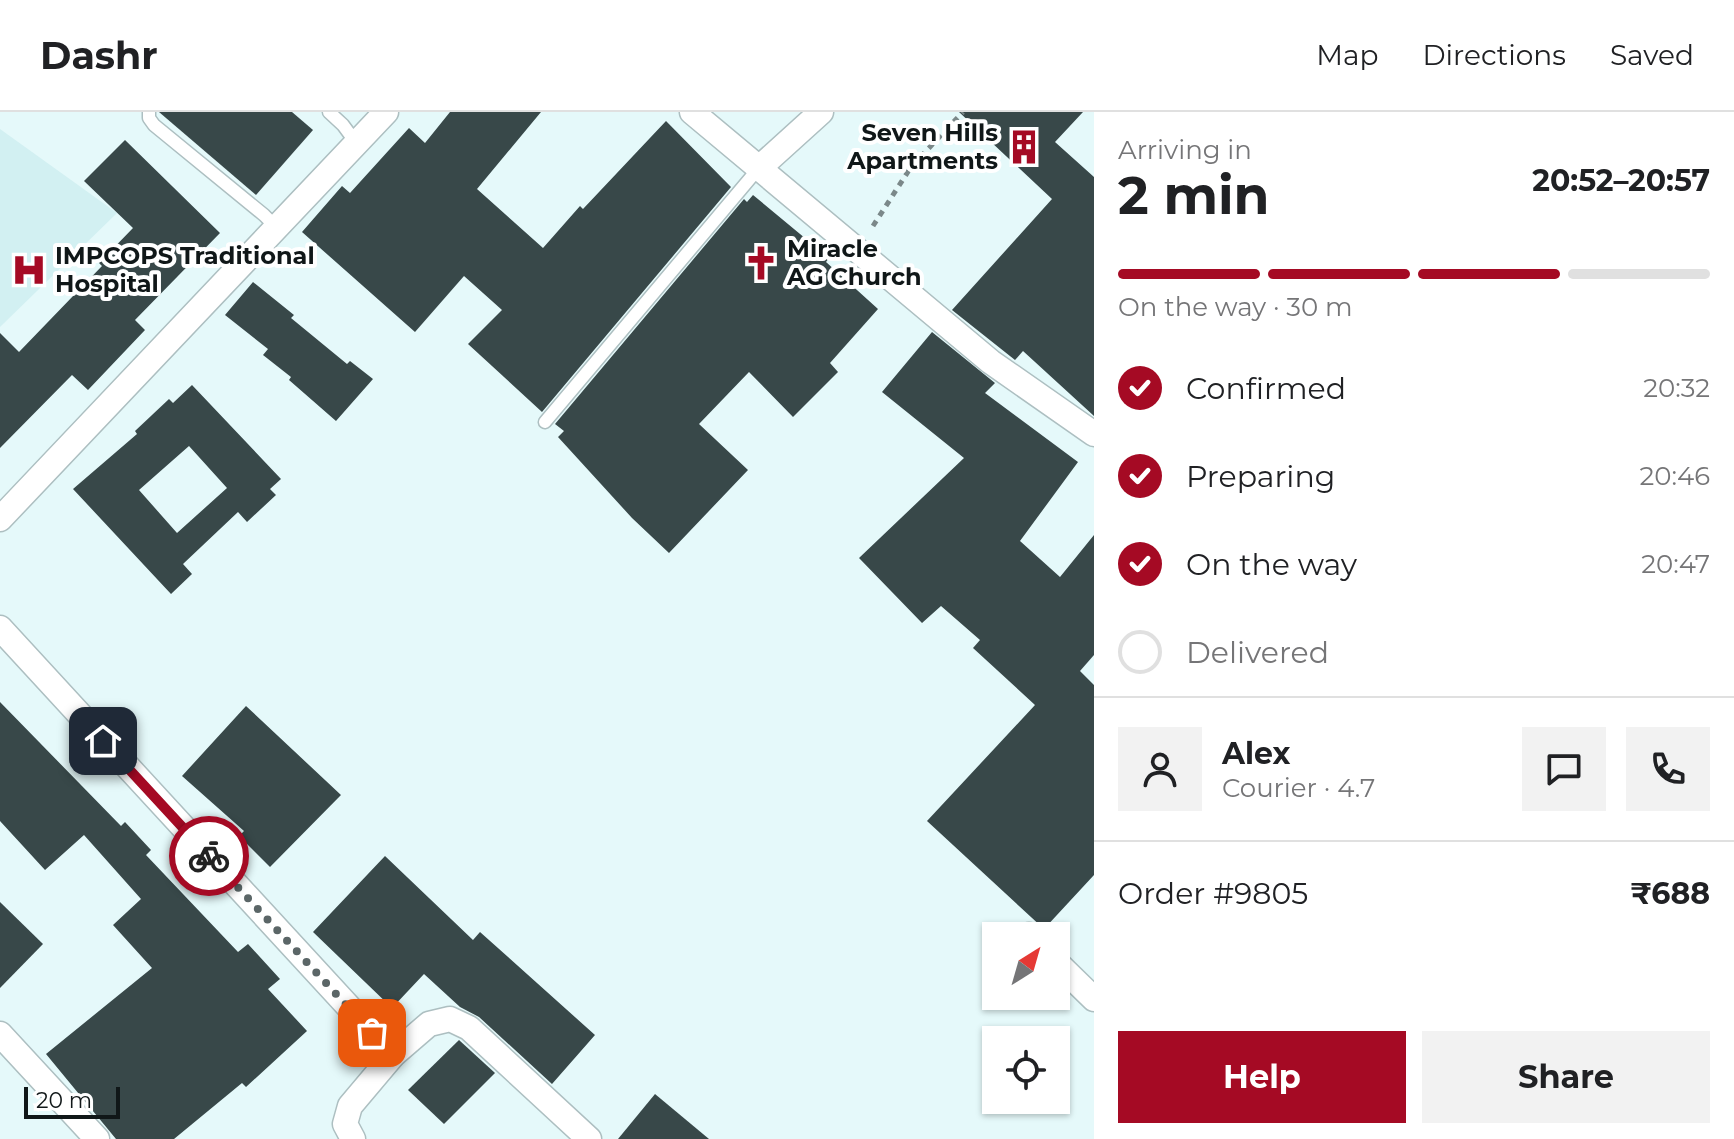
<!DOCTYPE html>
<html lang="en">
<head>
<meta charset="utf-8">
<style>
	:root { --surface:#fff; --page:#f2f2f2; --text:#202124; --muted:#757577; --line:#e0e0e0; --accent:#a50a24 }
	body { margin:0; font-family:Montserrat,sans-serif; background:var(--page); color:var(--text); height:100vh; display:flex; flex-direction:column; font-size:30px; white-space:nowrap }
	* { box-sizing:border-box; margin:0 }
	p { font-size:26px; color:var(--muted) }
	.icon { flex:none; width:44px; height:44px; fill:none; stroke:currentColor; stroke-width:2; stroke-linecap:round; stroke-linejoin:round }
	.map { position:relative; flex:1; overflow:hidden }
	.details { display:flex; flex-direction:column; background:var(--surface); width:640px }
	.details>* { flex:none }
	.needle { width:52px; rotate:37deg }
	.tools { position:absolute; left:982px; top:810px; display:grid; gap:16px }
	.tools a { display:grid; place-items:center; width:88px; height:88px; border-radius:0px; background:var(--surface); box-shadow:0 2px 6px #0004; font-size:40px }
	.scale { position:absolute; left:24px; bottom:20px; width:96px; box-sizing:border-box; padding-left:8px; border:4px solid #101718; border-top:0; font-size:22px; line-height:28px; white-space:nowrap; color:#101718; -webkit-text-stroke:6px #fff; paint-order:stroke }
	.pin { position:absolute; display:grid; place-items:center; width:68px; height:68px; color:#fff; margin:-34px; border-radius:16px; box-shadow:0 4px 12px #0006 }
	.courier { position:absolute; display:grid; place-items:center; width:80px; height:80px; margin:-40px; border:6px solid #a50a24; border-radius:50%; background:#fff; color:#222; box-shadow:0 2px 10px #0007 }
	.headline em { font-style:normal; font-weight:700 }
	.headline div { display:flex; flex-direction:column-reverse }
	.headline { display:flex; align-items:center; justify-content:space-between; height:136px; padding:0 24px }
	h1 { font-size:52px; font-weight:700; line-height:60px }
	.bar { display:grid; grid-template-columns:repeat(4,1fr); gap:12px 8px; align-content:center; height:96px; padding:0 24px }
	.bar i { height:10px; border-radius:6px; background:var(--line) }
	.bar .current { background:var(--accent) }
	.bar p { grid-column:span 4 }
	.line { display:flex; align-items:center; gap:20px; padding:0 24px; border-top:2px solid var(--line) }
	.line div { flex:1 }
	.round { display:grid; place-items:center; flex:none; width:84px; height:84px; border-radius:0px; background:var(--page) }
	ol { padding:0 24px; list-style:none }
	li { display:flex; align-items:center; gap:24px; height:88px }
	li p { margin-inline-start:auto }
	li .icon { padding:8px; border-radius:50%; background:var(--accent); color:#fff; stroke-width:4 }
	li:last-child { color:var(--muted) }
	li i { width:44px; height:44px; border:4px solid var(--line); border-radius:50% }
	.action { display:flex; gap:16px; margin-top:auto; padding:16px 24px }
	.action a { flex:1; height:92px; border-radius:0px; background:var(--accent); color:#fff; font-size:32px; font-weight:700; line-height:92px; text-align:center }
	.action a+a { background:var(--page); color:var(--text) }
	header { display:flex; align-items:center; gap:48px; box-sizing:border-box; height:112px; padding:0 40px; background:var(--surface); border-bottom:2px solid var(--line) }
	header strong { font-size:38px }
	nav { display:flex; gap:44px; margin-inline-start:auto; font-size:28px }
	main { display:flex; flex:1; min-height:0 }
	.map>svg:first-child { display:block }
	.built { fill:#d2f0f2 }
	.building { fill:#384849; fill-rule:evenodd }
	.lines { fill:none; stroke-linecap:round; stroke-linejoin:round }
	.lane-casing { stroke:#adbfc1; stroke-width:15 }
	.street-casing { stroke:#adbfc1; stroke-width:27 }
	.path { stroke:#7b8889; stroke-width:5; stroke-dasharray:6 6; stroke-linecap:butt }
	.lane { stroke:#fff; stroke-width:12 }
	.street { stroke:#fff; stroke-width:24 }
	.done { stroke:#5b6667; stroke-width:8; stroke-dasharray:0 14.4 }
	.route { stroke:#a50a24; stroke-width:10 }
	.labels { text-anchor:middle; stroke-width:8; stroke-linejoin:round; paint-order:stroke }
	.poi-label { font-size:24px; font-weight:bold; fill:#101718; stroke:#fff; text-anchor:start }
</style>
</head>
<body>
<header>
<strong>Dashr</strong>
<nav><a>Map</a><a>Directions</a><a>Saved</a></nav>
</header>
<main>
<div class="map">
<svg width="1094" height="1027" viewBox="0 0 1094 1027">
	<rect width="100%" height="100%" fill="#e5f9fa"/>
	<!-- built -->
	<path class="built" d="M0,17l117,84 -117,114z"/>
	<!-- building -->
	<g class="building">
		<path d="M159,0h133l21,18 -57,65z"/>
		<path d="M450,0h91l-64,77 66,59 37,-42 3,3 83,-88 65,66 -189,225 -74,-68 34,-34 -38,-34 -49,56 -113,-100 40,-46 8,7 59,-65 16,15z"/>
		<path d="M959,0h124l-28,30 39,35v239l-71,-65 -8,9 -63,-50 100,-111z"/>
		<path d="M125,28l95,93 -85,87 10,10 -57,60 -16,-15 -72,73v-115l19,19 83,-86 -3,-3 34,-35 -49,-47z"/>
		<path d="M753,83l76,63 -3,4 52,47 -48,54 8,9 -45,45 -44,-45 -50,52 49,46 -79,83 -37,-35 -74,-81 6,-6 -9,-7 189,-225 3,3z"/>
		<path d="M253,170l41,33 -3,3 56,46 3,-3 23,18 -37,42 -47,-41 2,-3 -28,-22 5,-6 -43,-34z"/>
		<path d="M932,220l63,51 -10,10 93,69 -58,79 40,36 34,-42v120l-14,16 14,14v190l-50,54 -117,-108 108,-116 -62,-57 7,-8 -39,-34 -19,17 -63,-65 105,-100 -82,-66z"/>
		<path d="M192,273l89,94 -11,10 6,6 -29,27 -9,-10 -55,52 9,10 -21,20 -98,-105 64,-55 -2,-3 34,-32 4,4zM189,334l38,42 -50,45 -38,-43z"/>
		<path d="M0,590l121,124 4,-4 26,28 -5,5 92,97 10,-8 32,35 -12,10 39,42 -61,56 -4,-4 -68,56h-58l-70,-85 106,-86 -39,-43 28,-26 -57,-64 -39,35 -45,-49z"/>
		<path d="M246,594l95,89 -71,72 -31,-31 5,-5 -62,-55z"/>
		<path d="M385,744l88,84 7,-8 115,103 -43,49 -73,-67 -19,-10 -36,-33 -32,34 -79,-76z"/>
		<path d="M0,790l43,42 -43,44z"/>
		<path d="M459,928l36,33 -51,51 -36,-34z"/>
		<path d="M655,982l54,45h-91z"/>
	</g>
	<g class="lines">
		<!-- lane casing -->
		<g class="lane-casing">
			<g id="lane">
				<path d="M149,0v6l5,7 110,90 13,13"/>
				<path d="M329,0l14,13 14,19"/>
				<path d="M545,310l213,-253"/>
			</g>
		</g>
		<!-- street casing -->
		<g class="street-casing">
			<g id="street">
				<path d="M692,0l299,250 103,72"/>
				<path d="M758,57l63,-57"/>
				<path d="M0,407l386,-407"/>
				<path d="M0,516l393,427"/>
				<path d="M1029,823l1,1"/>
				<path d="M1056,850l38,37"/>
				<path d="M0,922l97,105"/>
				<path d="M353,1027l-8,-15 5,-18 43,-51 36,-31 21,-5 19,9 120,111"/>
			</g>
		</g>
		<!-- path -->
		<path class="path" d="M873,114l38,-59 52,-55"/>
		<!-- lane -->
		<use href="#lane" class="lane"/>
		<!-- street -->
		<use href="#street" class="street"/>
	</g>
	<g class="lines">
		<!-- done -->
		<path class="done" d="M209,744l163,177"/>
		<!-- route -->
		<path class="route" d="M103,629l106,115"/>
	</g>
	<!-- icons -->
	<defs>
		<g id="building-bare" transform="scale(2.76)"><path d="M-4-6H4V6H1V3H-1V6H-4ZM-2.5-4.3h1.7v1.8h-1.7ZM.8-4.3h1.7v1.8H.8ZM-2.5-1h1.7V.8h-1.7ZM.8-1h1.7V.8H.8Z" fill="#a50a24" stroke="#fff" stroke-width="2.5" paint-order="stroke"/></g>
		<g id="church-bare" transform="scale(2.76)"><path d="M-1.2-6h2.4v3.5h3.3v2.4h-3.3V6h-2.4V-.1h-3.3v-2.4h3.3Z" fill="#a50a24" stroke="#fff" stroke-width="2.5" paint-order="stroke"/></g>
		<g id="hospital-bare" transform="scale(2.76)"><path d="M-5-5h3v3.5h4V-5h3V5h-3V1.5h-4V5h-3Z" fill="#a50a24" stroke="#fff" stroke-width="2.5" paint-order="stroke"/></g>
	</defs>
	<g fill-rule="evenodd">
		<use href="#building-bare" x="1024" y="35"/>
		<use href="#church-bare" x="761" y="151"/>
		<use href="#hospital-bare" x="29" y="158"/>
	</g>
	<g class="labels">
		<!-- poi labels -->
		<g class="poi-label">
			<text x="998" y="29" text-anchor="end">Seven Hills<tspan x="998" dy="28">Apartments</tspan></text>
			<text x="787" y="145">Miracle<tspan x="787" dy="28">AG Church</tspan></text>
			<text x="55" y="152">IMPCOPS Traditional<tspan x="55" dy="28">Hospital</tspan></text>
		</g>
	</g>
</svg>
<div class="tools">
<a><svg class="needle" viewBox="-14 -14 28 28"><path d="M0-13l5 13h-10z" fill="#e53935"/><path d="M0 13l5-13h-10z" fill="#757577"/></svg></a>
<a><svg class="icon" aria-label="locate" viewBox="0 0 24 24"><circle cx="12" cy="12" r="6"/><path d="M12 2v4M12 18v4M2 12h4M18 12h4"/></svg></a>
</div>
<div class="scale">20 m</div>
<div class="pin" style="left:372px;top:921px;background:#ea580c"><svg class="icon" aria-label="bag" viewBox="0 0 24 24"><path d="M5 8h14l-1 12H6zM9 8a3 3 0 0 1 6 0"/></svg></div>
<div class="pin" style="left:103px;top:629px;background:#1f2937"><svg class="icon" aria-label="home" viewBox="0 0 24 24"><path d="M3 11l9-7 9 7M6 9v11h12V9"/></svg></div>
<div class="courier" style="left:209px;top:744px"><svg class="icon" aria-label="bike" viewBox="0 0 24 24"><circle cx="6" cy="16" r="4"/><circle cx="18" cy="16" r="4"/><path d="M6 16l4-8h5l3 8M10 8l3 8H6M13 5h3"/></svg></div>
</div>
<section class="details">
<div class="headline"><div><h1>2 min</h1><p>Arriving in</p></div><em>20:52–20:57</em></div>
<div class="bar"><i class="current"></i><i class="current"></i><i class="current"></i><i></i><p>On the way · 30 m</p></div>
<ol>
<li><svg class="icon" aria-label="check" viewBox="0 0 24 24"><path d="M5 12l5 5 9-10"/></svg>Confirmed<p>20:32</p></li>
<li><svg class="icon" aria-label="check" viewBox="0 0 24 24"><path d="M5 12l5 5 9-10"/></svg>Preparing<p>20:46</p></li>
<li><svg class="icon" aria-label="check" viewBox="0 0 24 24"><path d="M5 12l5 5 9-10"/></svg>On the way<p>20:47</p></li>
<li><i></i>Delivered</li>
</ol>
<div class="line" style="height:144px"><a class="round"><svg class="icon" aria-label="person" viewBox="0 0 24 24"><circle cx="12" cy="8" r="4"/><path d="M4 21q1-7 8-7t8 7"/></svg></a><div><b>Alex</b><p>Courier · 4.7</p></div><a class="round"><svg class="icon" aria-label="chat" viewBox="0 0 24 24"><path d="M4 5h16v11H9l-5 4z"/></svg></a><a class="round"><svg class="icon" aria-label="phone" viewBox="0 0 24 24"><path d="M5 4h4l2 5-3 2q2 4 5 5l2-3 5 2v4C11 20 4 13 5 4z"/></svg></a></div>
<div class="line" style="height:104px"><div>Order #9805</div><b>₹688</b></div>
<div class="action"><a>Help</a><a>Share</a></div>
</section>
</main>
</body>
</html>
